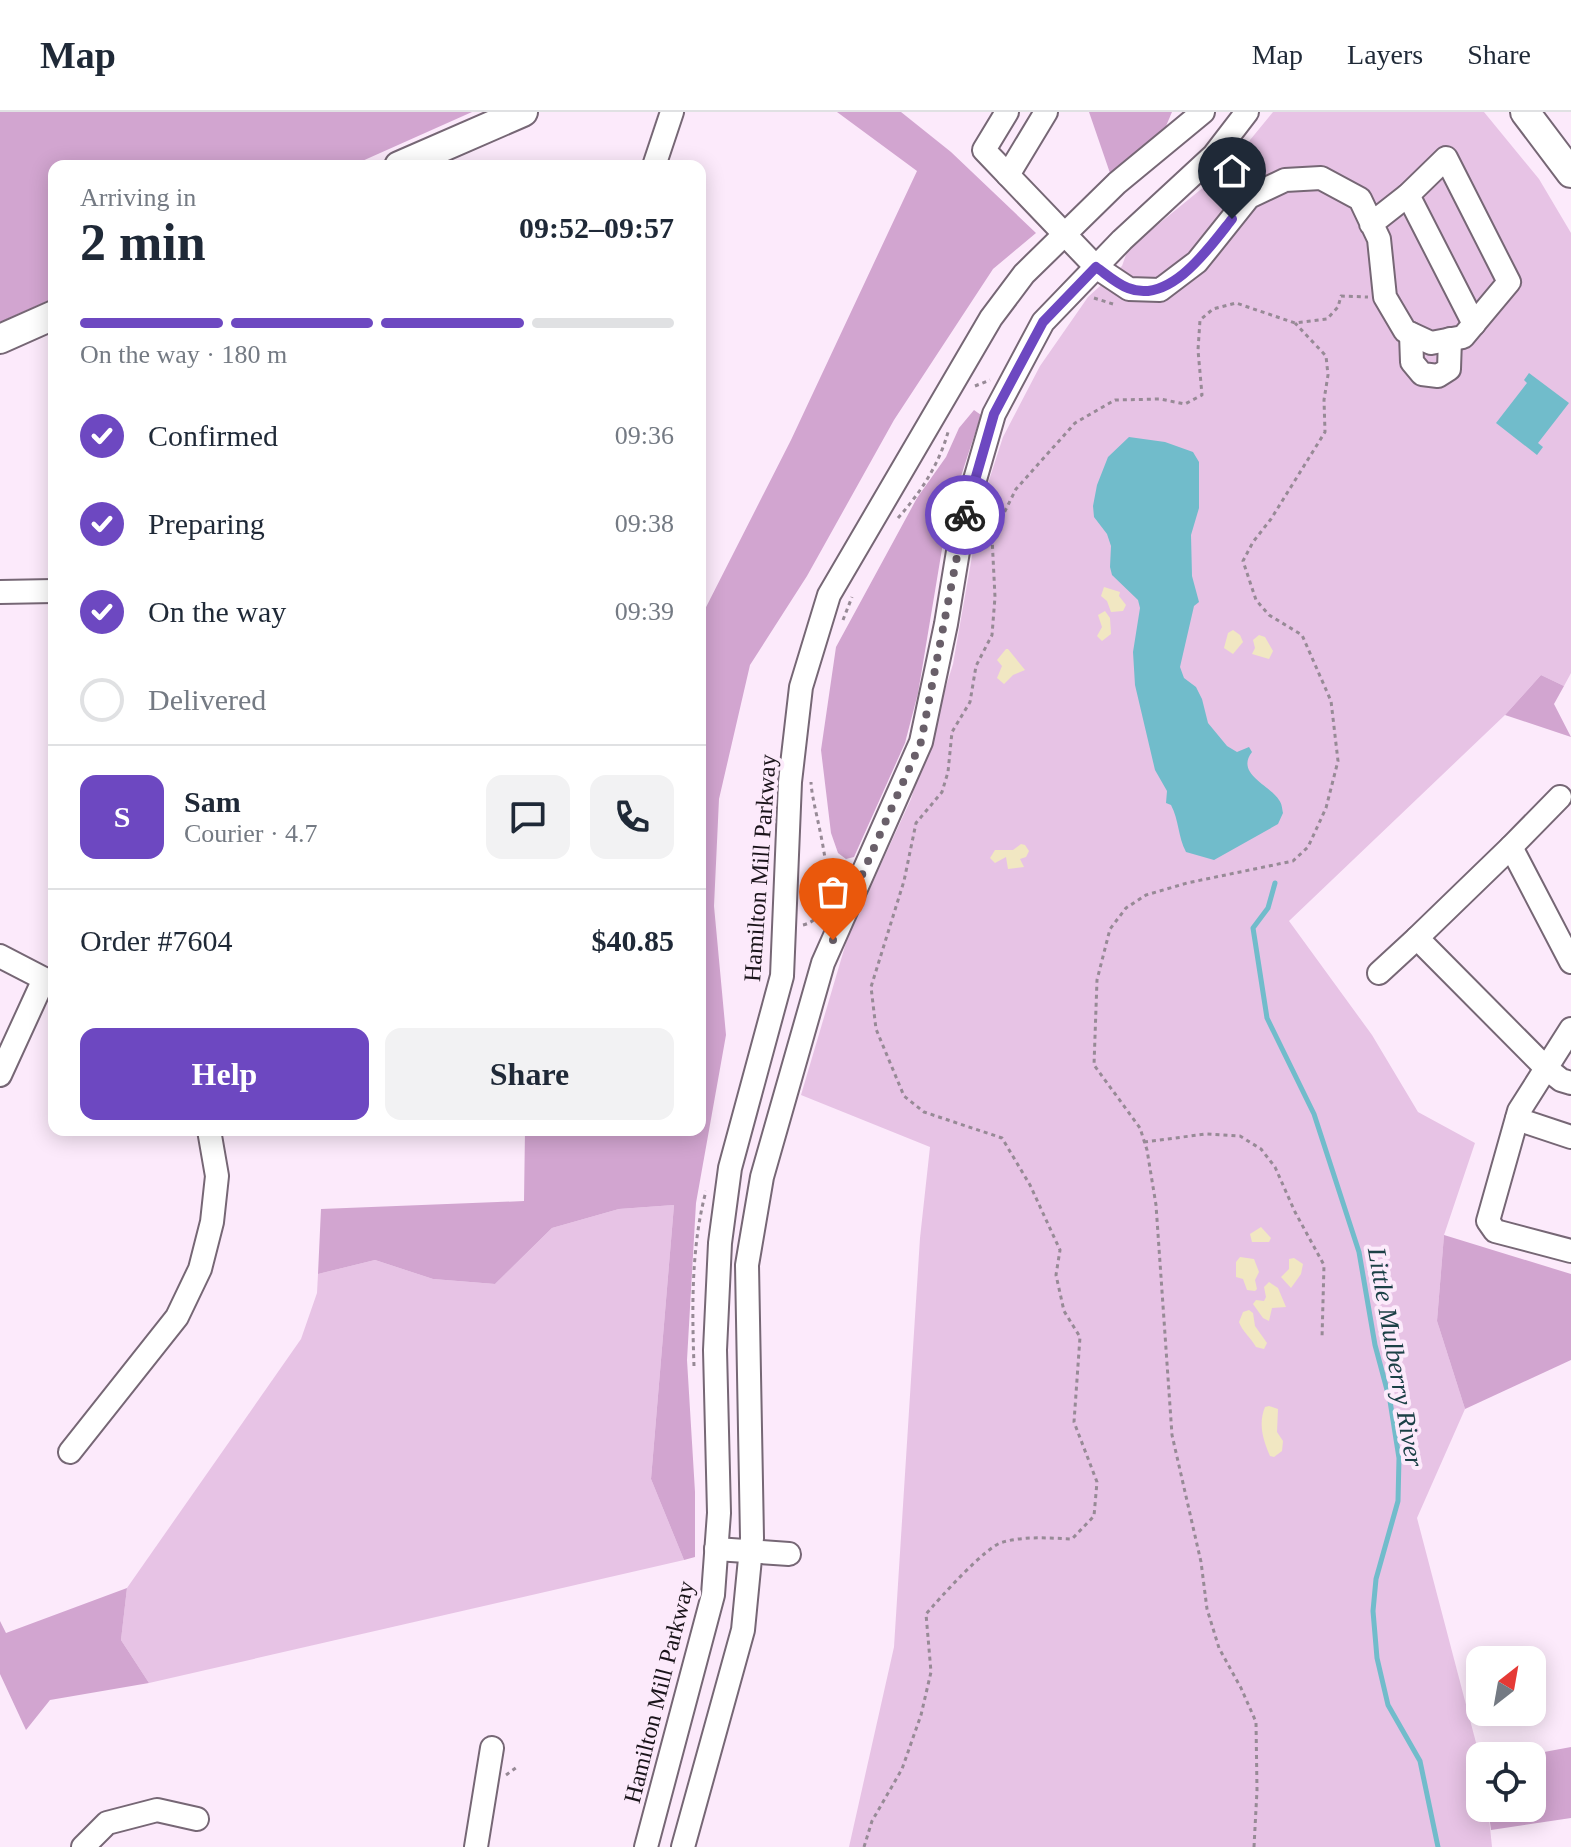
<!DOCTYPE html>
<html lang="en">
<head>
<meta charset="utf-8">
<style>
	:root { --surface:#fff; --page:#f2f2f3; --text:#1f2937; --muted:#747a83; --line:#e0e1e3; --accent:#6d48c1 }
	body { margin:0; font-family:Georgia,serif; background:var(--page); color:var(--text); height:100vh; display:flex; flex-direction:column; font-size:30px; white-space:nowrap }
	* { box-sizing:border-box; margin:0 }
	p { font-size:26px; color:var(--muted) }
	.icon { flex:none; width:44px; height:44px; fill:none; stroke:currentColor; stroke-width:2; stroke-linecap:round; stroke-linejoin:round }
	.map { position:relative; flex:1; overflow:hidden }
	.sheet { position:absolute; left:48px; top:48px; width:658px; height:976px; display:flex; flex-direction:column; background:var(--surface); border-radius:16px; box-shadow:0 4px 20px #0003 }
	.sheet>* { flex:none }
	.needle { width:52px; rotate:31deg }
	.buttons { position:absolute; left:1466px; top:1534px; display:grid; gap:16px }
	.buttons a { display:grid; place-items:center; width:80px; height:80px; border-radius:16px; background:var(--surface); box-shadow:0 4px 20px #0003; font-size:40px }
	.pin { position:absolute; display:grid; place-items:center; width:68px; height:68px; color:#fff; margin:-82px -34px; border-radius:50% 50% 50% 0; rotate:-45deg; box-shadow:0 0 8px #0007 }
	.pin .icon { rotate:45deg }
	.courier { position:absolute; display:grid; place-items:center; width:80px; height:80px; margin:-40px; border:6px solid #6d48c1; border-radius:50%; background:#fff; color:#222; box-shadow:0 2px 10px #0007 }
	.headline em { font-style:normal; font-weight:800 }
	.headline div { display:flex; flex-direction:column-reverse }
	.headline { display:flex; align-items:center; justify-content:space-between; height:136px; padding:0 32px }
	h1 { font-size:52px; font-weight:800; line-height:60px }
	.bar { display:grid; grid-template-columns:repeat(4,1fr); gap:12px 8px; align-content:center; height:96px; padding:0 32px }
	.bar i { height:10px; border-radius:6px; background:var(--line) }
	.bar .active { background:var(--accent) }
	.bar p { grid-column:span 4 }
	.line { display:flex; align-items:center; gap:20px; padding:0 32px; border-top:2px solid var(--line) }
	.line div { flex:1 }
	.round { display:grid; place-items:center; flex:none; width:84px; height:84px; border-radius:16px; background:var(--page) }
	ol { padding:0 32px; list-style:none }
	li { display:flex; align-items:center; gap:24px; height:88px }
	li p { margin-inline-start:auto }
	li .icon { padding:8px; border-radius:50%; background:var(--accent); color:#fff; stroke-width:4 }
	li:last-child { color:var(--muted) }
	li i { width:44px; height:44px; border:4px solid var(--line); border-radius:50% }
	.action { display:flex; gap:16px; margin-top:auto; padding:16px 32px }
	.action a { flex:1; height:92px; border-radius:16px; background:var(--accent); color:#fff; font-size:32px; font-weight:800; line-height:92px; text-align:center }
	.action a+a { background:var(--page); color:var(--text) }
	header { display:flex; align-items:center; gap:48px; box-sizing:border-box; height:112px; padding:0 40px; background:var(--surface); border-bottom:2px solid var(--line) }
	header strong { font-size:38px }
	nav { display:flex; gap:44px; margin-inline-start:auto; font-size:28px }
	.map>svg:first-child { display:block }
	.green { fill:#e7c3e5 }
	.forest { fill:#d2a5d0 }
	.sand { fill:#f1e7c2 }
	.water { fill:#71bccb }
	.lines { fill:none; stroke-linecap:round; stroke-linejoin:round }
	.stream { stroke:#71bccb; stroke-width:5 }
	.minor-casing { stroke:#766775; stroke-width:26 }
	.major-casing { stroke:#766775; stroke-width:32 }
	.path { stroke:#978a96; stroke-width:3; stroke-dasharray:4 4; stroke-linecap:butt }
	.minor { stroke:#fff; stroke-width:22 }
	.major { stroke:#fff; stroke-width:28 }
	.done { stroke:#695f69; stroke-width:8; stroke-dasharray:0 14.4 }
	.route { stroke:#6d48c1; stroke-width:10 }
	.labels { text-anchor:middle; stroke-width:8; stroke-linejoin:round; paint-order:stroke }
	.street-label { font-size:24px; fill:#1a141a; stroke:#fceafb }
	.water-label { font-size:26px; font-style:italic; fill:#1b4046; stroke:#fceafb }
</style>
</head>
<body>
<header>
<strong>Map</strong>
<nav><a>Map</a><a>Layers</a><a>Share</a></nav>
</header>
<div class="map">
<svg width="1571" height="1735" viewBox="0 0 1571 1735">
	<rect width="100%" height="100%" fill="#fceafb"/>
	<!-- green -->
	<g class="green">
		<path d="M1273,0h211l55,67 32,54v440l-7,13 -23,-11 -36,40 -216,206 83,114 46,77 57,31 -31,92 -7,86 28,88 -48,109 63,240v50h8l4,39h-643l45,-200 26,-409 10,-91 -129,-52 47,-159 63,-137 42,-135 28,-159 22,-68 37,-71 48,-69 34,-31 6,-17 99,-81z"/>
		<path d="M674,1093l-23,274 33,81 -535,123 -28,-43 6,-52 174,-249 16,-46 1,-19 57,-14 58,19 62,5 57,-56 67,-19z"/>
	</g>
	<!-- forest -->
	<g class="forest">
		<path d="M0,0h472l-121,54h-297v132l-54,24z"/>
		<path d="M837,0h64l50,40 85,81 -43,36 -99,151 -87,156 -57,89 -31,134 -5,107 12,129 -30,168 -9,157 8,132v65l-11,3 -33,-81 23,-274 -55,4 -67,19 -57,56 -62,-5 -58,-19 -57,14 3,-65 203,-8 1,-71h175v-511l91,-179 126,-269z"/>
		<path d="M1089,0h83l-9,21 -53,40z"/>
		<path d="M974,298l7,5 -34,104 -29,174 -13,50 -51,114 -8,2 -8,-6 -7,-20 -10,-83 15,-103 81,-149 29,-41 13,-29z"/>
		<path d="M1541,563l23,11 -10,18 17,33 -66,-22z"/>
		<path d="M1444,1123l127,39v86l-106,49 -28,-88z"/>
		<path d="M127,1476l-6,52 28,43 -99,17 -24,30 -26,-56v-53l6,12z"/>
		<path d="M1571,1635v71l-80,12 -3,-22h44v-52h-10z"/>
	</g>
	<!-- sand -->
	<g class="sand">
		<path d="M1104,475l16,5 -1,4 7,9 -3,6 -12,1 -4,-11 -6,-5z"/>
		<path d="M1105,499l5,7 1,16 -9,7 -5,-5 5,-9 -4,-12z"/>
		<path d="M1233,518l7,5 3,7 -10,12 -9,-6 4,-15z"/>
		<path d="M1259,523l6,2 8,14 -4,8 -17,-5 3,-6 -2,-8z"/>
		<path d="M1006,537h2l17,21 -12,5 -9,9 -7,-6 5,-12 -5,-6z"/>
		<path d="M1021,732l4,1 4,6 -3,6 -6,2 4,8 -16,2 -2,-12 -11,6 -5,-5 5,-8h18z"/>
		<path d="M1261,1115l10,11 -2,4h-17l-2,-8z"/>
		<path d="M1240,1145l14,2 5,13 -4,8 2,9 -2,2 -8,-1 -4,-11 -7,-2v-15z"/>
		<path d="M1294,1146l9,6 -2,10 -10,14 -10,-11 8,-8v-10z"/>
		<path d="M1269,1170l9,6 8,19 -14,1 -3,13 -6,-3 -10,-14 3,-4 8,1 2,-4 -2,-10z"/>
		<path d="M1249,1198l4,3 2,13 12,17 -3,6 -8,-2c-5,-9 -14,-16 -17,-25l4,-10z"/>
		<path d="M1269,1294l9,3 -1,23 6,9 -1,10 -8,6 -4,-1c-7,-16 -12,-32 -5,-49z"/>
	</g>
	<!-- water -->
	<g class="water">
		<path d="M1529,261l40,30 -31,40 5,4 -6,8 -41,-32 31,-40 -3,-3z"/>
		<path d="M1129,325l36,5 28,10 6,10v46l-8,27 1,41 7,26 -5,4 -14,61 4,11 12,9 6,12 6,24 19,23 10,6 12,-5 3,5c-17,22 18,33 27,48 3,4 3,8 4,13l-5,11 -64,36 -28,-8c-8,-15 -7,-32 -15,-47l-5,-2 1,-12 -12,-21 -20,-85 -2,-33 7,-44 -2,-8 -26,-25 -2,-8 1,-21 -4,-12 -13,-17 -1,-11 4,-21 11,-28z"/>
	</g>
	<g class="lines">
		<!-- stream -->
		<path class="stream" d="M1275,771l-7,25 -15,20 14,90 47,96 45,138 16,93 15,56 9,57 -1,43 -22,78 -3,32 4,47 11,47 32,56 18,86"/>
		<!-- minor casing -->
		<g class="minor-casing">
			<g id="minor">
				<path d="M1007,0l-23,38 112,117 33,22 31,1 37,-28 52,-65 36,-17 36,-2 39,21 19,40 6,58 20,34 26,12 32,-6 46,-55 -63,-124 -38,37 -37,29"/>
				<path d="M654,54l18,-54"/>
				<path d="M1008,63l38,-63"/>
				<path d="M1408,83l66,129"/>
				<path d="M1411,222l1,28 10,12 16,2 11,-7 1,-30"/>
				<path d="M0,480l54,-1"/>
				<path d="M1511,735l49,-50"/>
				<path d="M0,844l54,28"/>
				<path d="M1571,850l-60,-115 -94,91 129,130 15,12 10,3"/>
				<path d="M1379,861l38,-35"/>
				<path d="M1571,917l-52,82 -31,110 7,10 76,20"/>
				<path d="M0,963l44,-96"/>
				<path d="M1517,1007l54,18"/>
				<path d="M70,1340l107,-135 23,-48 12,-47 5,-46 -8,-46"/>
				<path d="M716,1437l73,5"/>
				<path d="M83,1735l24,-24 50,-13 40,9"/>
				<path d="M476,1735l16,-99"/>
				<path d="M646,1735l67,-252 6,-82 -4,-163 5,-107 10,-75 52,-192 8,-194 11,-95 28,-92 162,-277 33,-44 93,-91 86,-71"/>
				<path d="M683,1735l60,-217 9,-92 -5,-273 15,-88 61,-214 98,-221 25,-118 17,-103 31,-107 49,-92 79,-82 92,-85 33,-43"/>
			</g>
		</g>
		<!-- major casing -->
		<g class="major-casing">
			<g id="major">
				<path d="M1525,0l46,61"/>
				<path d="M399,54l124,-54"/>
				<path d="M0,227l54,-24"/>
			</g>
		</g>
		<!-- path -->
		<g class="path">
			<path d="M1094,186l19,6"/>
			<path d="M975,274l15,-6"/>
			<path d="M898,406c22,-25 41,-53 50,-86"/>
			<path d="M843,508l9,-23"/>
			<path d="M803,813c48,-12 9,-110 8,-143"/>
			<path d="M1144,1030l62,-8 34,2 21,13 14,18 20,45 29,53 -2,73"/>
			<path d="M694,1254c-2,-57 -3,-119 12,-175"/>
			<path d="M506,1663l11,-8"/>
			<path d="M864,1735l8,-26 30,-52 19,-54 10,-43 -5,-58c13,-15 60,-68 77,-72 22,-6 46,-4 69,-3l22,-23 3,-34 -23,-60 6,-85 -16,-26 -8,-36 4,-25 -30,-65 -28,-47 -78,-26 -20,-16 -28,-67 -5,-42 33,-106 12,-58 26,-31 6,-20 4,-40 18,-30 6,-36 16,-31 3,-38 -3,-60 24,-48 59,-66 40,-23 45,-1 25,5 17,-9 -4,-45 2,-30 13,-11 23,-6 59,20 32,-4 11,-12 3,-11 27,1"/>
			<path d="M1254,1735l3,-57 -1,-68 -15,-34 -22,-40 -12,-39 -6,-47 -29,-127 -16,-230 -9,-55 -7,-22 -46,-63 3,-85 13,-51 16,-21 20,-13 41,-12 106,-22 15,-14 18,-39 12,-47 -7,-60 -29,-66 -33,-20 -13,-15 -13,-39 10,-19 18,-23 54,-87 -1,-32 4,-25 -2,-19 -31,-33"/>
		</g>
		<!-- minor -->
		<use href="#minor" class="minor"/>
		<!-- major -->
		<use href="#major" class="major"/>
	</g>
	<g class="lines">
		<!-- done -->
		<path class="done" d="M833,828l88,-198 44,-227"/>
		<!-- route -->
		<path class="route" d="M965,403l29,-101 18,-34 31,-58 53,-55c10,7 21,17 32,21 42,17 82,-41 104,-69"/>
	</g>
	<g class="labels">
		<!-- street labels -->
		<g class="street-label">
			<text transform="translate(760 756) rotate(-86)" y="8">Hamilton Mill Parkway</text>
			<text transform="translate(659 1580) rotate(-76)" y="8">Hamilton Mill Parkway</text>
		</g>
		<!-- water labels -->
		<g class="water-label">
			<text transform="translate(1396 1245) rotate(80)" y="9">Little Mulberry River</text>
		</g>
	</g>
</svg>
<div class="buttons">
<a><svg class="needle" viewBox="-14 -14 28 28"><path d="M0-13l5 13h-10z" fill="#e53935"/><path d="M0 13l5-13h-10z" fill="#747a83"/></svg></a>
<a><svg class="icon" aria-label="locate" viewBox="0 0 24 24"><circle cx="12" cy="12" r="6"/><path d="M12 2v4M12 18v4M2 12h4M18 12h4"/></svg></a>
</div>
<div class="pin" style="left:833px;top:828px;background:#ea580c"><svg class="icon" aria-label="bag" viewBox="0 0 24 24"><path d="M5 8h14l-1 12H6zM9 8a3 3 0 0 1 6 0"/></svg></div>
<div class="pin" style="left:1232px;top:107px;background:#1f2937"><svg class="icon" aria-label="home" viewBox="0 0 24 24"><path d="M3 11l9-7 9 7M6 9v11h12V9"/></svg></div>
<div class="courier" style="left:965px;top:403px"><svg class="icon" aria-label="bike" viewBox="0 0 24 24"><circle cx="6" cy="16" r="4"/><circle cx="18" cy="16" r="4"/><path d="M6 16l4-8h5l3 8M10 8l3 8H6M13 5h3"/></svg></div>
<section class="sheet">
<div class="headline"><div><h1>2 min</h1><p>Arriving in</p></div><em>09:52–09:57</em></div>
<div class="bar"><i class="active"></i><i class="active"></i><i class="active"></i><i></i><p>On the way · 180 m</p></div>
<ol>
<li><svg class="icon" aria-label="check" viewBox="0 0 24 24"><path d="M5 12l5 5 9-10"/></svg>Confirmed<p>09:36</p></li>
<li><svg class="icon" aria-label="check" viewBox="0 0 24 24"><path d="M5 12l5 5 9-10"/></svg>Preparing<p>09:38</p></li>
<li><svg class="icon" aria-label="check" viewBox="0 0 24 24"><path d="M5 12l5 5 9-10"/></svg>On the way<p>09:39</p></li>
<li><i></i>Delivered</li>
</ol>
<div class="line" style="height:144px"><b class="round" style="background:var(--accent);color:#fff">S</b><div><b>Sam</b><p>Courier · 4.7</p></div><a class="round"><svg class="icon" aria-label="chat" viewBox="0 0 24 24"><path d="M4 5h16v11H9l-5 4z"/></svg></a><a class="round"><svg class="icon" aria-label="phone" viewBox="0 0 24 24"><path d="M5 4h4l2 5-3 2q2 4 5 5l2-3 5 2v4C11 20 4 13 5 4z"/></svg></a></div>
<div class="line" style="height:104px"><div>Order #7604</div><b>$40.85</b></div>
<div class="action"><a>Help</a><a>Share</a></div>
</section>
</div>
</body>
</html>
